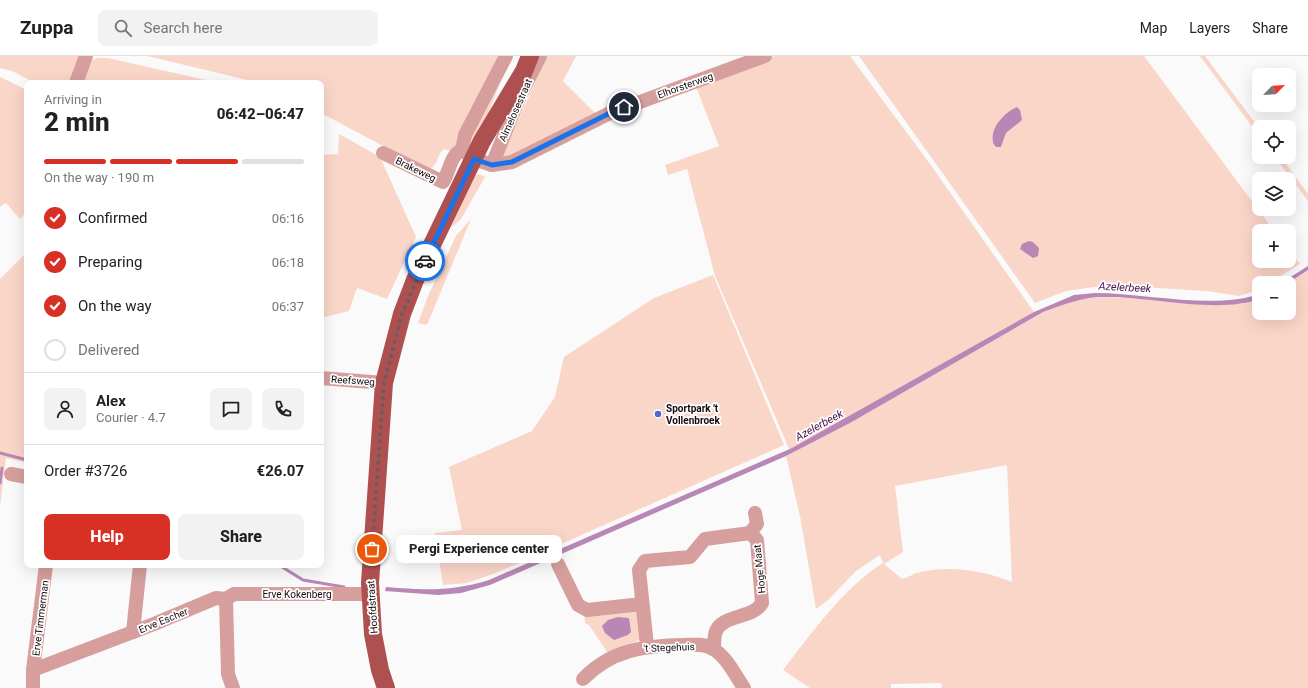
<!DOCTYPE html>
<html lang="en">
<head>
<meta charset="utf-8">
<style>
	:root { --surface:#fff; --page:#f2f2f2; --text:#222; --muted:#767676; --line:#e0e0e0; --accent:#d93025 }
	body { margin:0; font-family:Roboto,sans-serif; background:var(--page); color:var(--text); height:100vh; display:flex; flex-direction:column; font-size:15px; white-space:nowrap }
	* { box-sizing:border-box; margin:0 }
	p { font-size:13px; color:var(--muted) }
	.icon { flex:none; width:22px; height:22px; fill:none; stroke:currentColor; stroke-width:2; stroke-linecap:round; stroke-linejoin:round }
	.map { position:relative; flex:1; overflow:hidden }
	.sheet { position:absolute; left:24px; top:24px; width:300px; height:488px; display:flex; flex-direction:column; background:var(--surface); border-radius:8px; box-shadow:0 4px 16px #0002 }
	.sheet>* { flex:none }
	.needle { width:26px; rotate:66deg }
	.controls { position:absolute; left:1252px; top:12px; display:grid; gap:8px }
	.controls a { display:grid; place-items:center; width:44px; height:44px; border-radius:8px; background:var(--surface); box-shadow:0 4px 16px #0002; font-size:20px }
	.pin { position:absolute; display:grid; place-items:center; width:34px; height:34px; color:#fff; margin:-17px; border:2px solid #fff; border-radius:50%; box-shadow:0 1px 4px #0007 }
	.courier { position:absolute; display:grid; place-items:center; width:40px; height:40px; margin:-20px; border:3px solid #1a73e8; border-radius:50%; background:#fff; color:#222; box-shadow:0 1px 5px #0007 }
	.bubble { position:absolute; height:28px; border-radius:8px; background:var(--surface); box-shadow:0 4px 16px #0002; font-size:13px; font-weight:800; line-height:28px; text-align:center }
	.head em { font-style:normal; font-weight:800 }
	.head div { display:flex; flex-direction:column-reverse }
	.head { display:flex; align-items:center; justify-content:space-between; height:68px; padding:0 20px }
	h1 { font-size:26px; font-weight:800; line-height:30px }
	.bar { display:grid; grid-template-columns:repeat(4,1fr); gap:6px 4px; align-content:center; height:48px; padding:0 20px }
	.bar i { height:5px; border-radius:3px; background:var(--line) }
	.bar .active { background:var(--accent) }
	.bar p { grid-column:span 4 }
	.line { display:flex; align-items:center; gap:10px; padding:0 20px; border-top:1px solid var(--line) }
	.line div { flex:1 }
	.round { display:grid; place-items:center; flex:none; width:42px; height:42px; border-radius:8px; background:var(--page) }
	ol { padding:0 20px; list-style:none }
	li { display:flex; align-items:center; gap:12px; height:44px }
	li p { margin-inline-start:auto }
	li .icon { padding:4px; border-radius:50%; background:var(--accent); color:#fff; stroke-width:4 }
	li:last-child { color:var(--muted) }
	li i { width:22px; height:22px; border:2px solid var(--line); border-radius:50% }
	.cta { display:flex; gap:8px; margin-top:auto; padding:8px 20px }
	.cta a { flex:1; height:46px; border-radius:8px; background:var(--accent); color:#fff; font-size:16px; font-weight:800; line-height:46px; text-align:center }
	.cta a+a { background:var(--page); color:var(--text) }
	header { display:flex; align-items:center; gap:24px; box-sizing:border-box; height:56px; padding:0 20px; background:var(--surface); border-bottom:1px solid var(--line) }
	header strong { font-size:19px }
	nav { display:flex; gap:22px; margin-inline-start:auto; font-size:14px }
	.search { width:280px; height:36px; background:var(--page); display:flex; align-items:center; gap:10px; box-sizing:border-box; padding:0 14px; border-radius:8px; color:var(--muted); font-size:15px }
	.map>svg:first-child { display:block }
	.green { fill:#fad6c9; fill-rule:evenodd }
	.water { fill:#b887b6 }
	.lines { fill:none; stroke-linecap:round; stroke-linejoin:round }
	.stream { stroke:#b887b6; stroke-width:3 }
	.minor { stroke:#d69f9d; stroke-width:14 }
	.major { stroke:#af5050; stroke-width:18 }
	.done { stroke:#665d5f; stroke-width:4; stroke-dasharray:0 7.2 }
	.route { stroke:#1a73e8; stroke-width:5 }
	.poi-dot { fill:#5563d9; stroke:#fff; stroke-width:1.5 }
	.labels { text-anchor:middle; stroke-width:3.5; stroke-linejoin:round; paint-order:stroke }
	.street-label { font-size:10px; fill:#16090c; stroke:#fff }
	.poi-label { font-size:10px; font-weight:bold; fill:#16090c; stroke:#fff; text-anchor:start }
	.water-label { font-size:11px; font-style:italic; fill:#4b104b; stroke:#fff }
</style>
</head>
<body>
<header>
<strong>Zuppa</strong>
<div class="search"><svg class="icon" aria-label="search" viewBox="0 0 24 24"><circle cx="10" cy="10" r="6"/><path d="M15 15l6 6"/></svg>Search here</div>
<nav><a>Map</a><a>Layers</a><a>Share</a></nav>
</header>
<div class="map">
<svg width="1308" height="632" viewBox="0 0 1308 632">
	<rect width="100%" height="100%" fill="#fafafa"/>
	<!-- green -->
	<g class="green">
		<path d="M0,0h83l-10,27h-38l-23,-12 -12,-3z"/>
		<path d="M147,0h356l-48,96 -11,-3c-8,6 -5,17 -16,21l-107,-57v-30h-61z"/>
		<path d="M547,0h29l-13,25 34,34 -98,48z"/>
		<path d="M775,0h75l80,108 104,148 -244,139 -75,-175 -28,-107 -19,6 -3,-10 54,-19 -24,-62z"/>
		<path d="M859,0h285l130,175h-15v30h30v-11l11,14 -31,19h-10l-1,7 -19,6 -32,-5 -83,-5 -29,1 -29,4 -31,12zM1002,63l15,5 -11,9 -5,14 -7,-6 -2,-7z"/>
		<path d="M1200,0h5l54,72v8z"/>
		<path d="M97,2h11l111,25h-136l8,-22z"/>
		<path d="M0,21l27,13v122l-7,7 -14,-16 -6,4z"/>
		<path d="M500,27l-23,60 -7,3 -2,-3z"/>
		<path d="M339,78l41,23 36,80 -29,62 -30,-11 -8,23 -28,7v-163l17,-1z"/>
		<path d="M1275,101h6l27,37v7z"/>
		<path d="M479,118l6,3 -24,42 -10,9 21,-51z"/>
		<path d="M471,163l-44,106 -9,-2 10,-27 28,-60z"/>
		<path d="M27,196v211l-21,-5 -6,48v-227z"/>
		<path d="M1308,214v418h-366l-1,-5 -50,1v4h-81l-27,-18c29,-37 59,-81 100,-107l-3,-8 -24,16 -28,29 -12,9 -16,-93 -14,-60 64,-33 193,-111 35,-13 29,-2 135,7 17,-5v14h30l-1,-30zM1007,409l5,117c-31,-12 -63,-17 -96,-9 -5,2 -9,5 -14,6l-18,-15 19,-12 -8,-66z"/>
		<path d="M713,219l71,170 -288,128 -29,10 -24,2 -8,-52 27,-3 -13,-63 83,-36 23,-34 9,-40 90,-59z"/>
		<path d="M637,555l4,28 -32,16 -20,-30 -4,-2 -1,-10z"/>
	</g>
	<!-- water -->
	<g class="water">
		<path d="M1017,51l3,3 2,10 -16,13 -5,14h-5l-3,-4c0,-3 -1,-7 0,-10 3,-11 14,-22 24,-26z"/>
		<path d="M1029,185l4,1 6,6 -1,8 -5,2 -13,-9 2,-5z"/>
		<path d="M1308,210v4l-20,13h-7z"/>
		<path d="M1095,237c49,0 120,17 164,1v5c-40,15 -107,-2 -151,-2 -24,-1 -43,7 -65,15l-193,111 -64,33 -296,129 -29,8 -23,2 -53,-4 1,-4c40,3 63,5 103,-7l303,-132 242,-136 40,-17z"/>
		<path d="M618,561l11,1 2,14 -3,3 -14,5 -9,-7 -3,-7 6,-6z"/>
	</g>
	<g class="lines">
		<!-- stream -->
		<g class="stream">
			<path d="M0,397l27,7"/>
			<path d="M0,427l2,-15"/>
			<path d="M279,509l24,15 41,7"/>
		</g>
		<!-- minor -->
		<g class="minor">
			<path d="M76,27l10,-27"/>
			<path d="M462,94l12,9 18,6 20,-3 98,-49 155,-57"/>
			<path d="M462,94l3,-15 41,-79"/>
			<path d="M383,97l60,29c7,-11 7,-27 19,-32"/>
			<path d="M492,109l28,-69 20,-40"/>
			<path d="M321,322l63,5"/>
			<path d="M11,418l16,3"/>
			<path d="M750,477l7,-9 -2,-11"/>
			<path d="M558,508l20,41 9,5 55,-6"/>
			<path d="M226,543l8,-5h137"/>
			<path d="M133,576l7,-67"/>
			<path d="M647,590l-8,-76 6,-9 45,-4 15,-18 45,-6 7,7 5,63c-9,16 -38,11 -46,28 -2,5 -2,13 -2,18"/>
			<path d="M33,614l13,-105"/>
			<path d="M583,623c28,-29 60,-33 98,-34 9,0 22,-2 30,3 15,7 24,27 33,40"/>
			<path d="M33,632v-18l121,-46 62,-26 10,1 2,75 5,14"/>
		</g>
		<!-- major -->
		<path class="major" d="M386,632l-6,-18 -7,-36 -3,-51 14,-200 18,-69 13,-34 67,-139 42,-70 6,-15"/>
	</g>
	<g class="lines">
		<!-- done -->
		<path class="done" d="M372,493l12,-166 18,-69 23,-53"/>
		<!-- route -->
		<path class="route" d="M425,205l49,-102 18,6 20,-3 98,-49 14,-6"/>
	</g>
	<!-- markers -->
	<circle class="poi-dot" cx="658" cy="358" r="4"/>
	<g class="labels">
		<!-- street labels -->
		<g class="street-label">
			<text transform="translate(685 29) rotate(-20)" y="4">Elhorsterweg</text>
			<text transform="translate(515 54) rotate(-66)" y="4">Almelosestraat</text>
			<text transform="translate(416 113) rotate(26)" y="4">Brakeweg</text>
			<text transform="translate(353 324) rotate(4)" y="4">Reefsweg</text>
			<text transform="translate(759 513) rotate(-96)" y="4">Hoge Maat</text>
			<text x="297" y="542">Erve Kokenberg</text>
			<text transform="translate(372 551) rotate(-94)" y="4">Hoofdstraat</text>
			<text transform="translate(40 562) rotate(-83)" y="4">Erve Timmerman</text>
			<text transform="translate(163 564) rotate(-22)" y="4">Erve Escher</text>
			<text transform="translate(669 591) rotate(-2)" y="4">'t Stegehuis</text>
		</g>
		<!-- poi labels -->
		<g class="poi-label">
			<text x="666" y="356">Sportpark 't<tspan x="666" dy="12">Vollenbroek</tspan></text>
		</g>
		<!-- water labels -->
		<g class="water-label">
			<text transform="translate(1125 231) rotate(3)" y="4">Azelerbeek</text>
			<text transform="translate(819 369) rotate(-29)" y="4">Azelerbeek</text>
		</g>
	</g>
</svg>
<div class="controls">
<a><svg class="needle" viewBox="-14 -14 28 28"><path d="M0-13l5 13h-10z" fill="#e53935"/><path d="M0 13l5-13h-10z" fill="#767676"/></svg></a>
<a><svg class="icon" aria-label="locate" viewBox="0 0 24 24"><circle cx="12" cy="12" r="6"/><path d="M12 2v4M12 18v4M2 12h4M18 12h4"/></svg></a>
<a><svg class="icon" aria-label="layers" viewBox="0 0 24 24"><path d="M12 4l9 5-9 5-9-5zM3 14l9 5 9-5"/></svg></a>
<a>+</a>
<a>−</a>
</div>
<div class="pin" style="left:372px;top:493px;background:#ea580c"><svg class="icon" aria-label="bag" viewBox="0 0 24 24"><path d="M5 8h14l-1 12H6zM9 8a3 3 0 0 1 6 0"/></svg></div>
<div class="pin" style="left:624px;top:51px;background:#1f2937"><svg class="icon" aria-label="home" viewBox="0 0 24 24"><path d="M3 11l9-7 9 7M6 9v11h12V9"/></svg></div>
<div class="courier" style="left:425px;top:205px"><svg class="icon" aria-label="car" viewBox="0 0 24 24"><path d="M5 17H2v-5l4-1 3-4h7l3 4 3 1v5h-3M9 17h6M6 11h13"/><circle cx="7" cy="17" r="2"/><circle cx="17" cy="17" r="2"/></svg></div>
<div class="bubble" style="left:396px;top:479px;width:166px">Pergi Experience center</div>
<section class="sheet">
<div class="head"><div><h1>2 min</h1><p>Arriving in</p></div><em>06:42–06:47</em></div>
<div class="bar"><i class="active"></i><i class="active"></i><i class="active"></i><i></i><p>On the way · 190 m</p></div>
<ol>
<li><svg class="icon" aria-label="check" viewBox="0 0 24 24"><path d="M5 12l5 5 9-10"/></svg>Confirmed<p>06:16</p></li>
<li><svg class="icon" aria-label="check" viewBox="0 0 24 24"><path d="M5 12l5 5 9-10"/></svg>Preparing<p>06:18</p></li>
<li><svg class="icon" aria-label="check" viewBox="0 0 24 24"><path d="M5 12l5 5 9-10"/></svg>On the way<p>06:37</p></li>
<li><i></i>Delivered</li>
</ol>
<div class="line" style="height:72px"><a class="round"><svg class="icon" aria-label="person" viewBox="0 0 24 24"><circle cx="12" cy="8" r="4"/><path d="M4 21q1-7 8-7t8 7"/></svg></a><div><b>Alex</b><p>Courier · 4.7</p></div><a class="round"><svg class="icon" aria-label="chat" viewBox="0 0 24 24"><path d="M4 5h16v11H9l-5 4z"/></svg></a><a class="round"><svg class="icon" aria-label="phone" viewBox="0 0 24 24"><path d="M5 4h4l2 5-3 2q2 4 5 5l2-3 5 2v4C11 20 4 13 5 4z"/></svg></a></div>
<div class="line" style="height:52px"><div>Order #3726</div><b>€26.07</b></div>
<div class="cta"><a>Help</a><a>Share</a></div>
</section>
</div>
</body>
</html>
